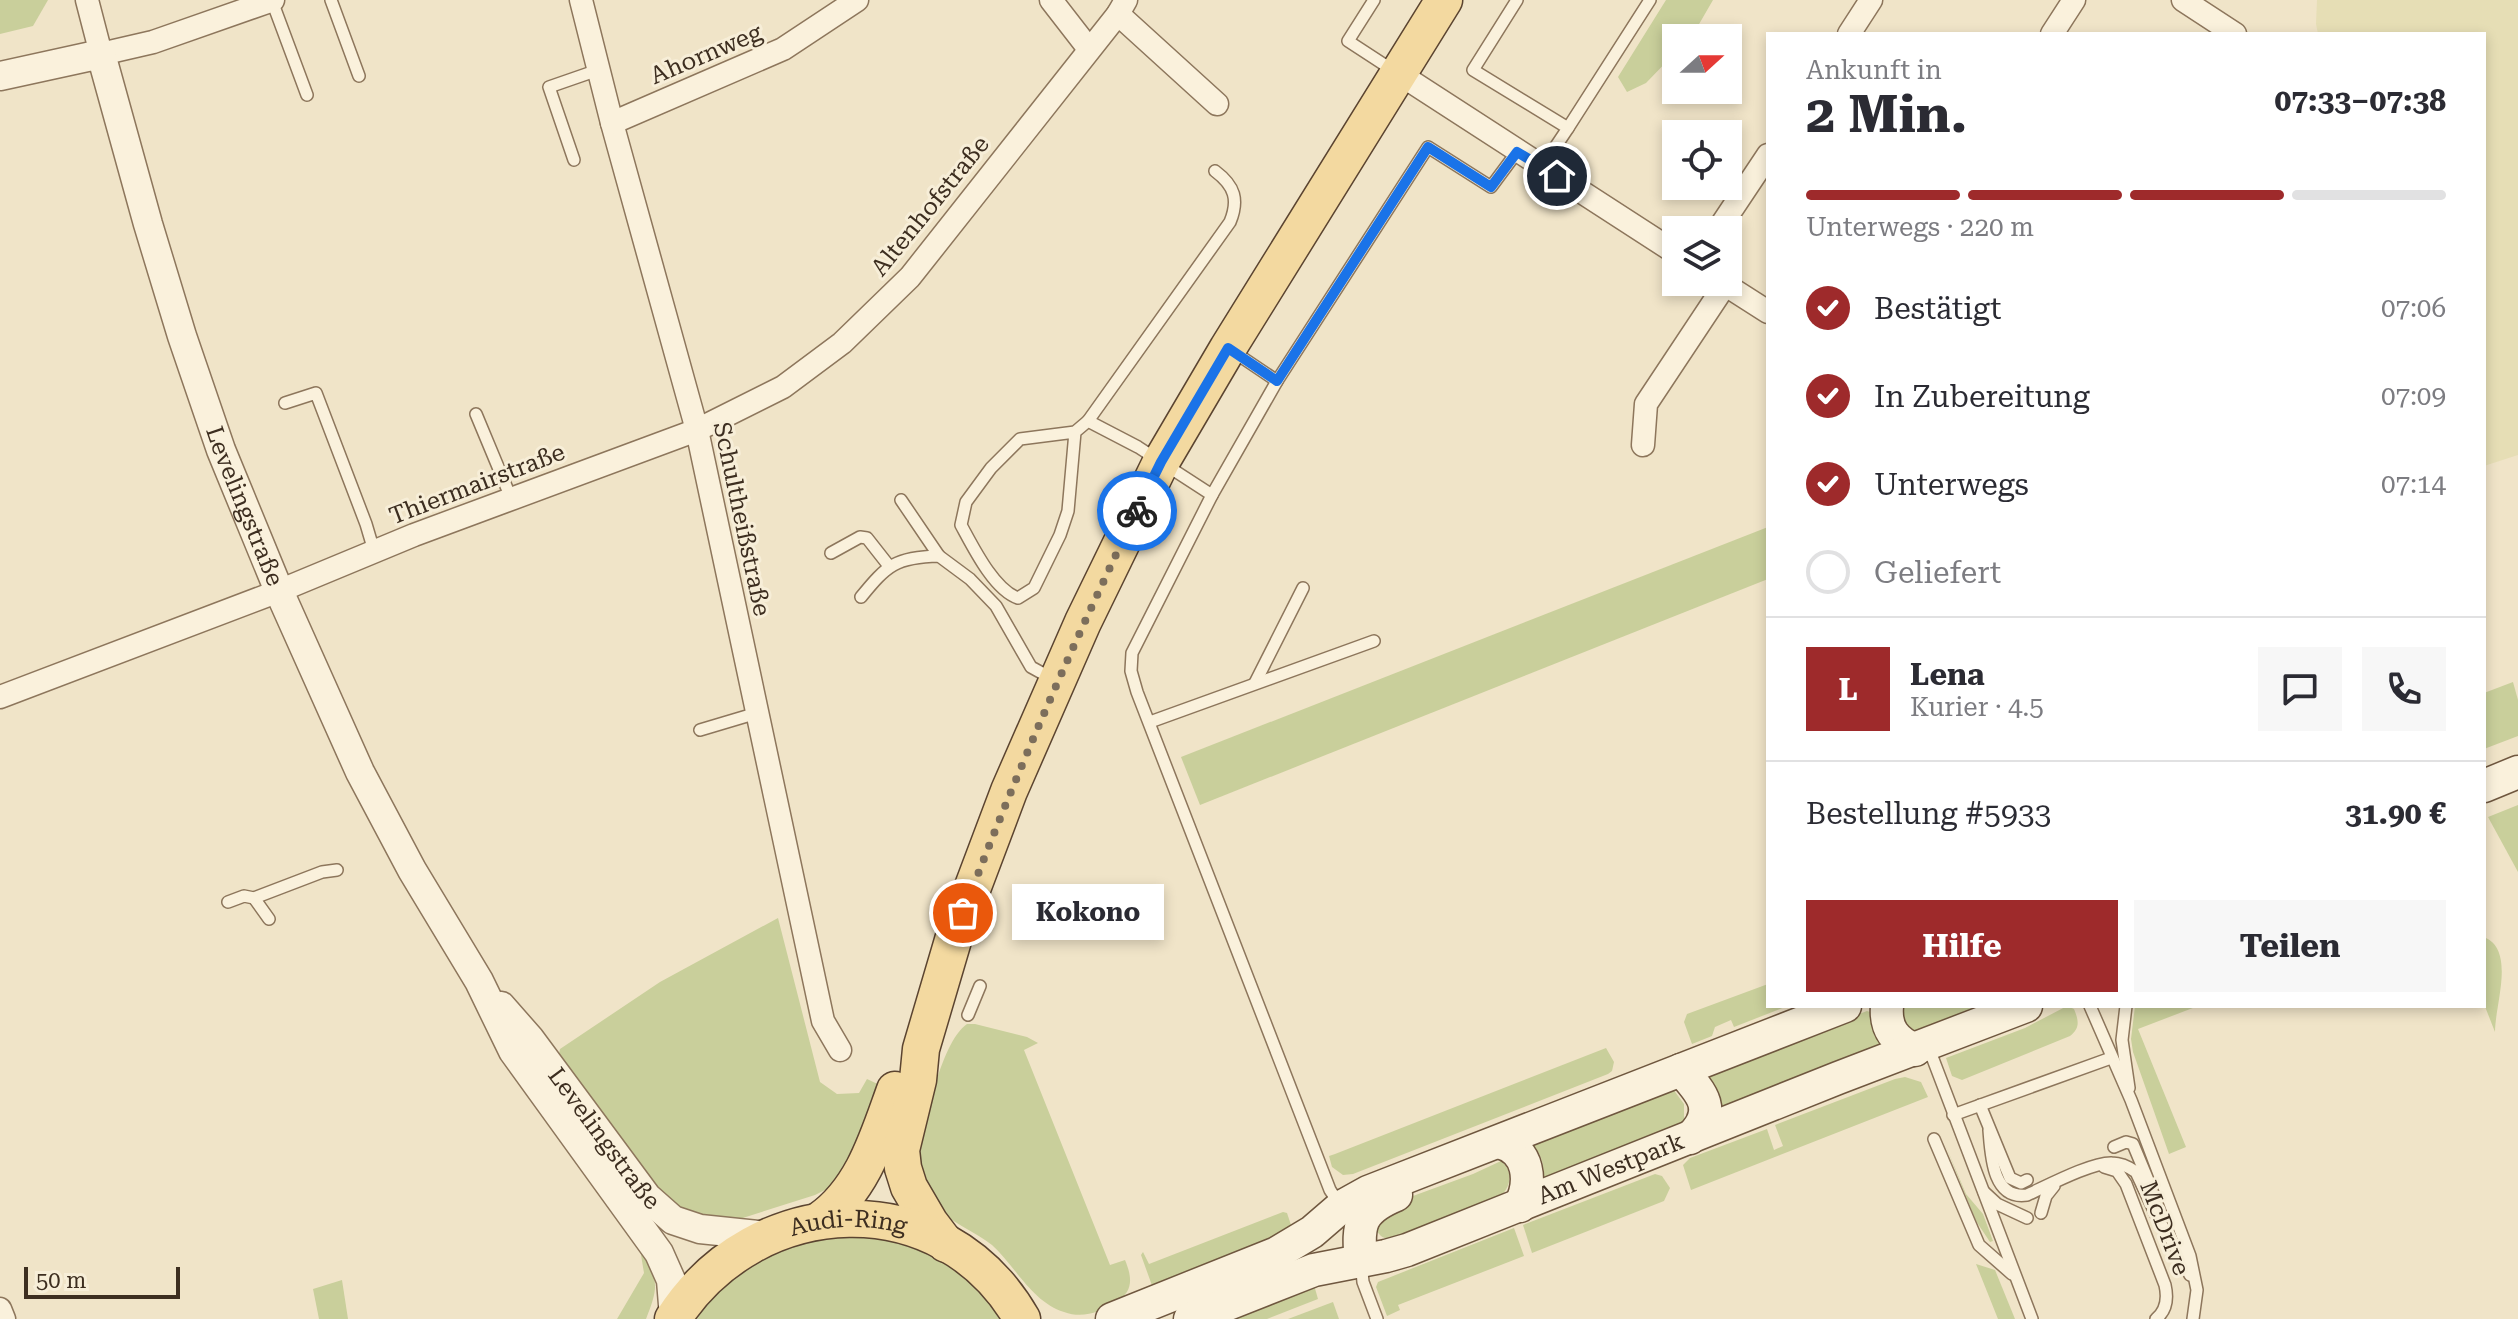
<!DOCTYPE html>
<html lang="de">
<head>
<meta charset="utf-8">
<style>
	:root { --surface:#fff; --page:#f7f7f7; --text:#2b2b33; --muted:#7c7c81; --line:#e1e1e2; --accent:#9e2a2b }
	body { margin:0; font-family:"Roboto Serif",serif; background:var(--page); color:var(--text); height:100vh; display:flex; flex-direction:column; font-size:30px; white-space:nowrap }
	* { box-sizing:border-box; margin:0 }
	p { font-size:26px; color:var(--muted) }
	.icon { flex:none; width:44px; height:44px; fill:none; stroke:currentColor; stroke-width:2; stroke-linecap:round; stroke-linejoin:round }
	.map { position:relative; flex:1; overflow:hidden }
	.panel { position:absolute; left:1766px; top:32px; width:720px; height:976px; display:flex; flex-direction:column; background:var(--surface); border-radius:0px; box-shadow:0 4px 12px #0003 }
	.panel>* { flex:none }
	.needle { width:52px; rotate:69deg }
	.buttons { position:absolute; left:1662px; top:24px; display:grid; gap:16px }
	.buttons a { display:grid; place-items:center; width:80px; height:80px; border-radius:0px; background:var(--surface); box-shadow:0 4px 12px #0003; font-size:40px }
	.scale { position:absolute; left:24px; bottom:20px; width:156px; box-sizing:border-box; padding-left:8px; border:4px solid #3d2e20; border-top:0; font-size:22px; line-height:28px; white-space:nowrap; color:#3d2e20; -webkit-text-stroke:6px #f7eed8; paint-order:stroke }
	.pin { position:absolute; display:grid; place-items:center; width:68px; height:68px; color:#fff; margin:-34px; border:4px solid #fff; border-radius:50%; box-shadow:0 2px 8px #0007 }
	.courier { position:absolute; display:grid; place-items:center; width:80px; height:80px; margin:-40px; border:6px solid #1a73e8; border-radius:50%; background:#fff; color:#222; box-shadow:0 2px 10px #0007 }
	.bubble { position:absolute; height:56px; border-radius:0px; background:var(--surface); box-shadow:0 4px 12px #0003; font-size:26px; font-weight:700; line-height:56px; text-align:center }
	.overview em { font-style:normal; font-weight:700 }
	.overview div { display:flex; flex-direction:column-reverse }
	.overview { display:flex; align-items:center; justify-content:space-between; height:136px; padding:0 40px }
	h1 { font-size:52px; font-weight:700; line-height:60px }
	.bar { display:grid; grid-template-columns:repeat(4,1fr); gap:12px 8px; align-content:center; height:96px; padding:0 40px }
	.bar i { height:10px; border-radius:6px; background:var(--line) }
	.bar .current { background:var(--accent) }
	.bar p { grid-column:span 4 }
	.line { display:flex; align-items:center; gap:20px; padding:0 40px; border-top:2px solid var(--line) }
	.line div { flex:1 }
	.round { display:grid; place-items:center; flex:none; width:84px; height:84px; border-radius:0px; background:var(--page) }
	ol { padding:0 40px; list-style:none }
	li { display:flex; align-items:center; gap:24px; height:88px }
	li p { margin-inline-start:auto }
	li .icon { padding:8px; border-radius:50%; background:var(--accent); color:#fff; stroke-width:4 }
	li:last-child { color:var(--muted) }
	li i { width:44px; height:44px; border:4px solid var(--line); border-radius:50% }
	.action { display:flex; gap:16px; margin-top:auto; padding:16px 40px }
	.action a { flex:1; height:92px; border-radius:0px; background:var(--accent); color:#fff; font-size:32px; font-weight:700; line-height:92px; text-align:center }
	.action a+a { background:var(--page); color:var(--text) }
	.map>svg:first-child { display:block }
	.farmland { fill:#e6deb5 }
	.green { fill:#c9cf9b }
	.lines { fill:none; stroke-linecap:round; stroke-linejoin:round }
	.service-casing { stroke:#8d765c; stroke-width:14 }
	.minor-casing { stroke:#8d765c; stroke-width:25 }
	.tertiary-casing { stroke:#8d765c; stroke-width:31 }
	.secondary-casing { stroke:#6f573f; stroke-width:35 }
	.primary-casing { stroke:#5b4430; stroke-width:39 }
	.service { stroke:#faf1dc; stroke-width:11 }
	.minor { stroke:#faf1dc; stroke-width:22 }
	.tertiary { stroke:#faf1dc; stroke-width:28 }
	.secondary { stroke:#faf1dc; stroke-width:32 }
	.primary { stroke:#f3d9a0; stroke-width:36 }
	.done { stroke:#7c6e5b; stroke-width:8; stroke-dasharray:0 14.4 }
	.route { stroke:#1a73e8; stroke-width:10 }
	.labels { text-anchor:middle; stroke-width:6; stroke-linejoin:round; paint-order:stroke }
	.street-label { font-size:24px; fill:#3d2e20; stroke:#f7eed8 }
</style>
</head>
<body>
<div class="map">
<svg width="2518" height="1319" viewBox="0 0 2518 1319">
	<rect width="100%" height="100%" fill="#f0e4c8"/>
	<!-- farmland -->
	<path class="farmland" d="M2317,0h201v455l-34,11v-432h-166l-2,-10z"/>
	<!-- green -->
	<g class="green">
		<path d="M0,0h48l-15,26 -33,8z"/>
		<path d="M1666,0h47l-22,38h-15v14l-30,31 -19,9 -9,-15z"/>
		<path d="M1768,527v52l-568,226 -19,-48z"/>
		<path d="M2513,682l5,18v36l-34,13v-56z"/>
		<path d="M2518,805v67l-30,-55z"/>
		<path d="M778,918l42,164 17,12 22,-1 8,-14 17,8 -47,97 -22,11 -88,28 -58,-15 -112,-145 3,-14 100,-67z"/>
		<path d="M2484,937c32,13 11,67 11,95l-11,-28z"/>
		<path d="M1768,984v22l17,1 -51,20 -3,-7 -16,7 -3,9 -20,8 -8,-22 3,-8z"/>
		<path d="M1903,1006h95l-80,27 -7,-2 -9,-12z"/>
		<path d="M2067,1006l7,3c5,12 6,19 -4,27l-108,44 -10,-4 -6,-18 79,-30z"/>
		<path d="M2135,1006h63l-60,23 48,118 -17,7 -36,-102 -2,-13z"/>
		<path d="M1867,1011l3,1 5,24 9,12 -164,62 -2,-17 -10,-18 2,-4z"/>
		<path d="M967,1024h8l52,13 11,6 -14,7 86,215 15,-5c7,17 9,31 -9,42 -16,10 -33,17 -52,10 -32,-10 -49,-46 -72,-67 -16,-13 -37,-20 -52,-35 -10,-11 -17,-29 -25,-43 7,-33 25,-125 52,-143z"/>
		<path d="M1606,1048l8,14 -2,9 -4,3 -255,100 -10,1 -11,-8 -3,-11 6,-2z"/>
		<path d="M1905,1077l16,5 7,15 -237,93 -8,-25 7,-7 77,-29 7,21 9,-4 -8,-21 120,-46z"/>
		<path d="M1670,1085l14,19v20l-141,56c2,-17 -2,-26 -13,-39z"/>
		<path d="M1945,1144l21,50 17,20 10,27 -3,1 -14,-21z"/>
		<path d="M1501,1161c13,10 10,26 -1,36l-104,41c-12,2 -15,0 -21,-10l8,-21 90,-33z"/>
		<path d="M1655,1174l7,2 8,12 -6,13 -132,52 -9,-28z"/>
		<path d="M1283,1212l4,1 6,18 -139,60 -13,-36 2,-3 6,12z"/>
		<path d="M1514,1228l10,28 -126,49 2,5 -13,6 -11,-29 2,-5z"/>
		<path d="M877,1233l84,35 46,51h-319l14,-20 79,-57z"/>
		<path d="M643,1251c15,31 16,35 3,68h-29l27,-46 -3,-18z"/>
		<path d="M1976,1264l19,6 20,49h-17z"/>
		<path d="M342,1280l6,39h-29l-6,-30z"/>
		<path d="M1314,1285l4,14 -51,20h-44z"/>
		<path d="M1333,1302l6,17h-51z"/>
	</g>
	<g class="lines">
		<!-- service casing -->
		<g class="service-casing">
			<g id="service">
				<path d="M331,0l28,76"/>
				<path d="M1374,0l-26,41 46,30"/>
				<path d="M1517,0l-44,70 95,58 -26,39"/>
				<path d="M272,1l35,94"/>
				<path d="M1568,128l82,-128"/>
				<path d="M574,160l-25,-73 49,-17"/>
				<path d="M1231,350l46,31"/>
				<path d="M285,403l31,-10 50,131 8,27"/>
				<path d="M476,414l35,84"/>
				<path d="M1088,421l142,-199c9,-22 5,-36 -15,-51"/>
				<path d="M1075,432l-55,7 -29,29 -25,34 -5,23c12,22 33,65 57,73l16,-10 26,-53 8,-24 7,-79 13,-11 50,26 74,48 -80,158 -1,18 6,21 193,498 10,15"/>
				<path d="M1212,495l65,-114 151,-234 63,40 26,-35"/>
				<path d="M901,500l38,56"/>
				<path d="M831,553l29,-16 7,1 22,28"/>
				<path d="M861,597c26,-32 35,-40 78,-41l31,23 26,27 35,61 20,11"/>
				<path d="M1255,683l48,-95"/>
				<path d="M1150,722l224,-81"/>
				<path d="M700,730l57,-17"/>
				<path d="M254,898l15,21"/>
				<path d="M228,902l16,-6 10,2 68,-26 15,-2"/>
				<path d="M2090,1006l41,94 59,156 7,34 -4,29"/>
				<path d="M2126,1006l-4,34 7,48"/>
				<path d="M968,1015l12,-29"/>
				<path d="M1928,1046l104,273"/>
				<path d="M1980,1105l30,73 11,5 6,-3"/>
				<path d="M1953,1115l158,-57"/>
				<path d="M1989,1130c2,24 3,70 38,65 20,-9 65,-33 85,-32 9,0 17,4 24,9l23,49 13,20"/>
				<path d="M1934,1139l45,106 33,29"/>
				<path d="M2114,1147l12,-5 7,2 15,36"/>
				<path d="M2104,1167l13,4 9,13 39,101c3,13 2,25 -9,34"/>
				<path d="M1984,1192l13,12 30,14"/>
				<path d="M2041,1213l5,-17 8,-10"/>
				<path d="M2169,1234l21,41"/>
				<path d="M1361,1262l2,20 14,37"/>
			</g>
		</g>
		<!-- minor casing -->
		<g class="minor-casing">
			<g id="minor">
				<path d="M87,0l14,54 52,-12 120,-42"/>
				<path d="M581,0l31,123 85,307 126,591 17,29"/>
				<path d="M1051,0l38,49"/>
				<path d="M2183,0l52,34"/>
				<path d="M1118,14l99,90"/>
				<path d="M1849,34l22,-34"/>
				<path d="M2052,34l22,-34"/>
				<path d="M1398,73l278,180"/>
				<path d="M612,123l171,-74 74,-49"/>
				<path d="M1718,230l50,-75"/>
				<path d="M1721,282l47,30"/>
				<path d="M1643,445l3,-41 79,-119"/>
				<path d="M0,697l279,-106 135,-56 283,-105 86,-43 59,-44 68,-66 208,-263 8,-14"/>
				<path d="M0,1309l4,10"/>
			</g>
		</g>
		<!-- tertiary casing -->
		<g class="tertiary-casing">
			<g id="tertiary">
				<path id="s1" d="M0,76l101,-22 47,170 34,112 39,114 58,141 81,181 52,98 67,111 34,70 146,202 12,27 3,37"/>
				<path id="s2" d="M501,1006l29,33 117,158 26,23 27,9 67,7"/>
			</g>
		</g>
		<!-- secondary casing -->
		<g class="secondary-casing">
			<g id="secondary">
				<path d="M2484,786l34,-14"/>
				<path d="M1887,1006c-2,23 8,35 28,44"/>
				<path d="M1681,1070c22,24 37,41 9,68"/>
				<path d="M1499,1142c31,8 33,40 21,64"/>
				<path d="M1361,1261c-4,-37 -1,-51 35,-66"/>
				<path d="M1112,1319l165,-66 35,-21 29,-25 27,-15 477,-186"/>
				<path id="s3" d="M1190,1319l124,-49 72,-14 21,-6 431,-172 188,-72"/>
			</g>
		</g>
		<!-- primary casing -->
		<g class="primary-casing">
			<g id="primary">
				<path d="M820,1220c43,-30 58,-83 75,-130"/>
				<path d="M946,1244l-16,-21 -21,-36 -6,-19 -2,-18 17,-70 3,-31 33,-112 55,-146 74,-169 78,-160 67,-114 216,-348"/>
				<path id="s4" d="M673,1319c83,-129 270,-138 349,0"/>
			</g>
		</g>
		<!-- service -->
		<use href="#service" class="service"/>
		<!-- minor -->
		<use href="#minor" class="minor"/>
		<!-- tertiary -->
		<use href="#tertiary" class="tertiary"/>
		<!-- secondary -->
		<use href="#secondary" class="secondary"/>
		<!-- primary -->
		<use href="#primary" class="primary"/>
	</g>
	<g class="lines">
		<!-- done -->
		<path class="done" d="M963,913c52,-137 110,-270 174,-402"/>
		<!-- route -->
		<path class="route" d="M1137,511l24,-49 67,-114 49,33 151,-234 63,40 26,-35 40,24"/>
	</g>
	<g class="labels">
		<!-- street labels -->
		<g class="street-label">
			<text transform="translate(706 54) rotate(-23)" y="8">Ahornweg</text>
			<text transform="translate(930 206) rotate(-51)" y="8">Altenhofstraße</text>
			<text transform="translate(477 484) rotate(-21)" y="8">Thiermairstraße</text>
			<text dy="8" stroke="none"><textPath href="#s1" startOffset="578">Levelingstraße</textPath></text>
			<text transform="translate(742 519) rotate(78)" y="8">Schultheißstraße</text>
			<text dy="8" stroke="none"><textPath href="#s2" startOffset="168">Levelingstraße</textPath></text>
			<text dy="8" stroke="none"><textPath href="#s3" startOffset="448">Am Westpark</textPath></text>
			<text transform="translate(2165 1228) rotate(69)" y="8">McDrive</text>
			<text dy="8" stroke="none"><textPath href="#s4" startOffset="210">Audi-Ring</textPath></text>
		</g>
	</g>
</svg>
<div class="buttons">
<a><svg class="needle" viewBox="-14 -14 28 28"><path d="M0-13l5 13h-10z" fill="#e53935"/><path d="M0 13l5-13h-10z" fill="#7c7c81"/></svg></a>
<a><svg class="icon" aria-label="locate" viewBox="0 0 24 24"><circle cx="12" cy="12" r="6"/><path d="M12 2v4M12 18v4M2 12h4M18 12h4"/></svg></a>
<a><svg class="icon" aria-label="layers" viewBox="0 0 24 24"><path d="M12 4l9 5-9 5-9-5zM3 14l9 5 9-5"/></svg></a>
</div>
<div class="scale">50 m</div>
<div class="pin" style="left:963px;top:913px;background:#ea580c"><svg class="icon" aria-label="bag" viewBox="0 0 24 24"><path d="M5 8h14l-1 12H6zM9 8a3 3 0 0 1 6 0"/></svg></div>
<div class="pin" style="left:1557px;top:176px;background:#1f2937"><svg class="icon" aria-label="home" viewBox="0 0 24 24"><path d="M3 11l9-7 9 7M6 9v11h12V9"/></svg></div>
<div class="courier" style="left:1137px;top:511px"><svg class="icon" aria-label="bike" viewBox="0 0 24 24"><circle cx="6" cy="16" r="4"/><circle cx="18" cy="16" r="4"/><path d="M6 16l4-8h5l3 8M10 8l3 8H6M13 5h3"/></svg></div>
<div class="bubble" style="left:1012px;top:884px;width:152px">Kokono</div>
<section class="panel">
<div class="overview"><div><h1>2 Min.</h1><p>Ankunft in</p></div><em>07:33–07:38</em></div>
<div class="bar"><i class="current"></i><i class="current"></i><i class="current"></i><i></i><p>Unterwegs · 220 m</p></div>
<ol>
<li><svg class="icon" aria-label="check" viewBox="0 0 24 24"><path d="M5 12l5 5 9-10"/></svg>Bestätigt<p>07:06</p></li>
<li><svg class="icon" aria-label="check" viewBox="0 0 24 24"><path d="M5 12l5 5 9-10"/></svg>In Zubereitung<p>07:09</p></li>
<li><svg class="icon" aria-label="check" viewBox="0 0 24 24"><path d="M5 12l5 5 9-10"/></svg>Unterwegs<p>07:14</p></li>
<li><i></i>Geliefert</li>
</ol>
<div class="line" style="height:144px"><b class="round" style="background:var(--accent);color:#fff">L</b><div><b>Lena</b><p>Kurier · 4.5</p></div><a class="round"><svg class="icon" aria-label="chat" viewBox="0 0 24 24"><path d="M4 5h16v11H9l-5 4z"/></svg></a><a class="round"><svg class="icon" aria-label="phone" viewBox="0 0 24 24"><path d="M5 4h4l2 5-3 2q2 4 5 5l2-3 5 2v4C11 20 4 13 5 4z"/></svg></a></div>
<div class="line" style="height:104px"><div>Bestellung #5933</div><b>31.90 €</b></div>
<div class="action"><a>Hilfe</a><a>Teilen</a></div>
</section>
</div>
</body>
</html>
